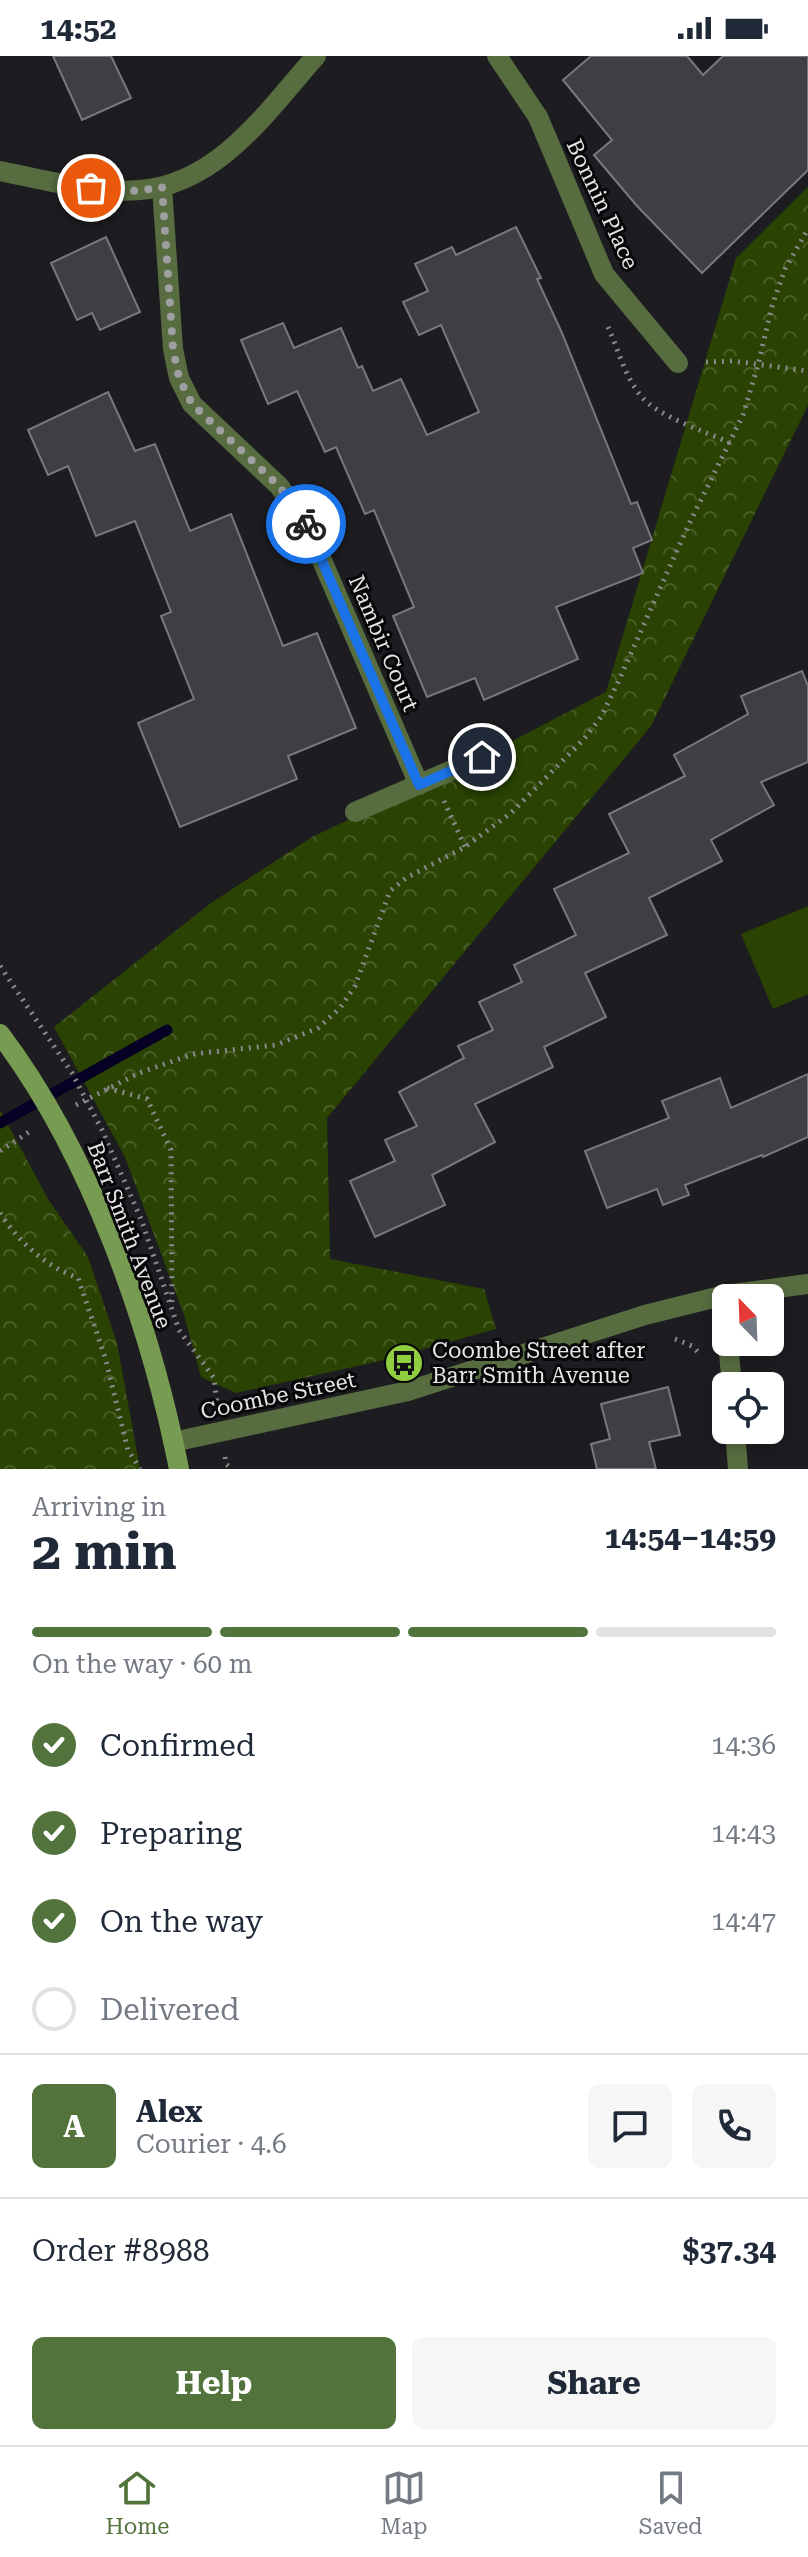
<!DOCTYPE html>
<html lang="en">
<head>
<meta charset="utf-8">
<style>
	:root { --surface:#fff; --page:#f6f6f7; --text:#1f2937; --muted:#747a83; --line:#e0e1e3; --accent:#52733b }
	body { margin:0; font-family:"Roboto Serif",serif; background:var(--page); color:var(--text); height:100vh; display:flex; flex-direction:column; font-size:30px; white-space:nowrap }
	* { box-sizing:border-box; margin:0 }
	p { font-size:26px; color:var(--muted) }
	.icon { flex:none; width:44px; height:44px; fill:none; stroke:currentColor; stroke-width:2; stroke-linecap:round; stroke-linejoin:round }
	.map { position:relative; height:1413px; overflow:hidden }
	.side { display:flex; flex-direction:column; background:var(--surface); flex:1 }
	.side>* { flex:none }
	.needle { width:52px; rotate:337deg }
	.fabs { position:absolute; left:712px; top:1228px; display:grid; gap:16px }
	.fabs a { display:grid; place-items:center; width:72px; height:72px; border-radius:12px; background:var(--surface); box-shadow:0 4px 12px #0003; font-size:40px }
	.pin { position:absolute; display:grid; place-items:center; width:68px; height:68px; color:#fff; margin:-34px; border:4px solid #fff; border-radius:50%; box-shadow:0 2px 8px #0007 }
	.courier { position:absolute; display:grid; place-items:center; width:80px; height:80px; margin:-40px; border:6px solid #1a73e8; border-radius:50%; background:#fff; color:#222; box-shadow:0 2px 10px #0007 }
	.summary em { font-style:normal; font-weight:700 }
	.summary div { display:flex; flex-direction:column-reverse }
	.summary { display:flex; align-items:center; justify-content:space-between; height:136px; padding:0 32px }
	h1 { font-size:52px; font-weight:700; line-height:60px }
	.bar { display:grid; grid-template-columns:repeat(4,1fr); gap:12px 8px; align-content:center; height:96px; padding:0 32px }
	.bar i { height:10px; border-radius:6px; background:var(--line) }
	.bar .on { background:var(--accent) }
	.bar p { grid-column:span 4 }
	.line { display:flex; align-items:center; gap:20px; padding:0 32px; border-top:2px solid var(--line) }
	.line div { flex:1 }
	.round { display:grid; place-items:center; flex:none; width:84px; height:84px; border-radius:12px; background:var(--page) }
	ol { padding:0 32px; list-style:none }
	li { display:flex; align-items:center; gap:24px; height:88px }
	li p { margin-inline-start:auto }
	li .icon { padding:8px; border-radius:50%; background:var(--accent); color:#fff; stroke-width:4 }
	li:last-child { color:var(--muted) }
	li i { width:44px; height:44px; border:4px solid var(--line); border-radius:50% }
	.button { display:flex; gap:16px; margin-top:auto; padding:16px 32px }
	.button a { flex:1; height:92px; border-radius:12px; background:var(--accent); color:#fff; font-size:32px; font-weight:700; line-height:92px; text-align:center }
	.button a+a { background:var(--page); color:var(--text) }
	.status { display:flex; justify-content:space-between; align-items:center; height:56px; padding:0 40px; background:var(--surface); direction:ltr }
	.status svg { height:22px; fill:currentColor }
	.dock { display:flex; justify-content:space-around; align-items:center; height:112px; border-top:2px solid var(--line); background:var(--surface); font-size:22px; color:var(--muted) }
	.dock a { display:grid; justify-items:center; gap:4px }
	.dock .on { color:var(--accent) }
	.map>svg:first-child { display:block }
	.park { fill:url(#park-crowns) }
	.pitch { fill:#2a4302 }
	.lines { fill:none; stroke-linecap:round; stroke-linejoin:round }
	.stream { stroke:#050024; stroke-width:11 }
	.building { fill:#3e3e43; stroke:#78787d; stroke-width:2 }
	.path { stroke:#8a8a8e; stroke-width:5; stroke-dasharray:2 6; stroke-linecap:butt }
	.street { stroke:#576d40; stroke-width:20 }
	.secondary { stroke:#779b51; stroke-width:20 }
	.done { stroke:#9f9fa2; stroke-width:8; stroke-dasharray:0 14.4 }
	.route { stroke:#1a73e8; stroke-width:10 }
	.labels { text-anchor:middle; stroke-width:6; stroke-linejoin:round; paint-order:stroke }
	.street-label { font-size:22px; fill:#e5e5e8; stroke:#070709 }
	.poi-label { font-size:22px; fill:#e5e5e8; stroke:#070709; text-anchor:start }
</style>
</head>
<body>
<div class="status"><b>14:52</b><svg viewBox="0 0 49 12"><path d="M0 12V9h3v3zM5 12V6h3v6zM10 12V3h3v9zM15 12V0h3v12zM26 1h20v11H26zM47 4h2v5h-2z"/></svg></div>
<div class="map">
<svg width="808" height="1413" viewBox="0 0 808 1413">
	<defs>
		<pattern id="park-crowns" width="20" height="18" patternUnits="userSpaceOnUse" patternTransform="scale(2)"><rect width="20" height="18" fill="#2a4302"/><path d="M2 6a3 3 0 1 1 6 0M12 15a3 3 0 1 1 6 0" fill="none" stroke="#495e27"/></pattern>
	</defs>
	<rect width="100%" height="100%" fill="#1d1d21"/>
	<!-- park -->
	<g class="park">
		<path d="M808,131v218l-157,321 -324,392 3,141 154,30 12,40 -112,31 -148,33 -35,-16 -17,-62 -59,-158 -71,-130 157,-124 101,-66 170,-80 124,-65 130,-434z"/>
		<path d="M0,1054l48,89 40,58 29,86 23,126h-140z"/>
	</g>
	<!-- pitch -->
	<path class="pitch" d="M808,850v88l-35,15 -32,-75z"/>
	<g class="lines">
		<!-- stream -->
		<path class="stream" d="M0,1067l167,-93"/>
	</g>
	<!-- building -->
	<g class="building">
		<path d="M53,0h58l20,42 -49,22z"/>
		<path d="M591,0h96l16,19 20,-19h85v114l-106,103 -65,-67 -43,-51 18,-15 -49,-60z"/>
		<path d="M516,171l25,51 -4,1 25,54 69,171 6,-2 15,38 -19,8 10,25 -87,34 22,52 -94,41 -9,-22 -48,19 -34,-81 21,-9 -40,-97 -9,4 -29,-67 -11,5 -28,-61 -29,13 -27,-64 42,-17 11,25 47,-20 17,40 4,-2 11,25 28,-12 26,56 52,-23 -38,-87 -22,10 -16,-33 25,-11 -13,-27 37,-17 4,8z"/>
		<path d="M106,181l34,75 -40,18 -8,-17 -15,7 -26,-57z"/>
		<path d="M108,336l27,59 20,-7 35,87 41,-17 52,132 34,-13 39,95 -68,28 9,23 -117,48 -42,-104 56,-24 -33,-83 10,-4 -36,-91 -39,15 -28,-70 -20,9 -20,-45z"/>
		<path d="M802,615l6,15v76l-47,20 13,23 -63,35 11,21 -73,37 18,37 -82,38 21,44 -62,30 9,20 -78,37 20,38 -63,33 13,30 -70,32 -25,-56 45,-20 -10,-21 32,-14 -18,-34 65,-34 -6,-12 35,-16 -14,-28 43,-20 -8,-17 62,-30 -22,-46 75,-36 -20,-39 76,-38 -11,-21 74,-41 -7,-18z"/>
		<path d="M808,1018v63l-45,20 -1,-2 -77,30 4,10 -26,10 -6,-16 -50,19 -22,-57 84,-33 -7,-17 58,-23 11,30z"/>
		<path d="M668,1331l12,48 -31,7 7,27h-59l-6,-25 19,-5 -9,-35z"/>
	</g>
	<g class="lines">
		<!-- path -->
		<g class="path">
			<path d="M608,271c10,22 17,50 33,69 17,21 64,35 89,47"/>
			<path d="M706,306l27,-1 75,10"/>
			<path d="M444,745l21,46"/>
			<path d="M0,910l72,107 30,57 39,89 38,111 35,48 3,26"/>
			<path d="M107,1032l40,11 24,51 1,152"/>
			<path d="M76,1049l63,-32 54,-19 83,-9 42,-17 22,-20 15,-22 35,-95 16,-13 59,-31 46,-34 73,-74 17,-22 18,-37 69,-154 55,-111 15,-50 14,-59 13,-37 23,-40"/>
			<path d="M0,1095l29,-19"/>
			<path d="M0,1157c18,28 46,54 78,65l27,79 23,93 12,19"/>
			<path d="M675,1283l17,7 8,8"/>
			<path d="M225,1401l1,7 6,5"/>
		</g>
		<!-- street -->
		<g class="street">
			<path d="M497,0l41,61 66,157 74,89"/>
			<path d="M0,115c45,9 94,23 140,19 79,-6 128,-80 176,-134"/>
			<path d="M162,131l11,162 6,29 13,26 87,82 26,35 114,264"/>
			<path d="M355,756l127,-55"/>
			<path d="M728,1286l4,44"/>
			<path d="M735,1374l3,39"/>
			<path d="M173,1386l235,-51 237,-76 80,-20 83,-11"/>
		</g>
		<!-- secondary -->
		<path class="secondary" d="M0,978c90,119 150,289 179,435"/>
	</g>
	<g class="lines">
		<!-- done -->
		<path class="done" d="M91,132l48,3 23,-4 11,162 6,29 13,26 87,82 27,38"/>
		<!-- route -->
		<path class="route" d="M306,468l113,261 63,-28"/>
	</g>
	<!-- icons -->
	<defs>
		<g id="bus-disc" transform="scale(2)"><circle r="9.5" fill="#90cd40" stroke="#070709"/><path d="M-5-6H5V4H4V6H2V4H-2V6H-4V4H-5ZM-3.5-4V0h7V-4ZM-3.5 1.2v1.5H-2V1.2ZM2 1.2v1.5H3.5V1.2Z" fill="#111"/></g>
	</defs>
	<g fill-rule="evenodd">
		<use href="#bus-disc" x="404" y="1307"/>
	</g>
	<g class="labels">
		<!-- street labels -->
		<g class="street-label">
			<text transform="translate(603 148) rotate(65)" y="8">Bonnin Place</text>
			<text transform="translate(384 587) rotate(67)" y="8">Nambir Court</text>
			<text transform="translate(130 1179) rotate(69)" y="8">Barr Smith Avenue</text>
			<text transform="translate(278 1339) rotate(-12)" y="8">Coombe Street</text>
		</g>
		<!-- poi labels -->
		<g class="poi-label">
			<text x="432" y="1302">Coombe Street after<tspan x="432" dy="25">Barr Smith Avenue</tspan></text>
		</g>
	</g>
</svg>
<div class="fabs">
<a><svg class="needle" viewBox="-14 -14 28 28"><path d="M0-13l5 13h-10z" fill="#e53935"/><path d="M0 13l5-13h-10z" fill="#747a83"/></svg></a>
<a><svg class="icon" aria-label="locate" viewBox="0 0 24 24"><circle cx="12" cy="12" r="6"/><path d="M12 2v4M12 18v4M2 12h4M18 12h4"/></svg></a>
</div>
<div class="pin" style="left:91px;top:132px;background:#ea580c"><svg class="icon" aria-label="bag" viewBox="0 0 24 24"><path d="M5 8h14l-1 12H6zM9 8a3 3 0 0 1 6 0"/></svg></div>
<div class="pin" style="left:482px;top:701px;background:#1f2937"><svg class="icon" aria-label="home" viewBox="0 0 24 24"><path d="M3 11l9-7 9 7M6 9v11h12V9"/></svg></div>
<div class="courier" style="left:306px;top:468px"><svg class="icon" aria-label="bike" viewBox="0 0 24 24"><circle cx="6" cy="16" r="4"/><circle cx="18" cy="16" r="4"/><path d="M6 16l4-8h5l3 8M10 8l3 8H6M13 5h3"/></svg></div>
</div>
<section class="side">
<div class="summary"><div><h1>2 min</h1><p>Arriving in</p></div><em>14:54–14:59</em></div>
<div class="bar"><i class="on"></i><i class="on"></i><i class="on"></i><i></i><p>On the way · 60 m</p></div>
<ol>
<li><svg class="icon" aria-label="check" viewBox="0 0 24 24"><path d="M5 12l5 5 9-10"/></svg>Confirmed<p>14:36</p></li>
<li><svg class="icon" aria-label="check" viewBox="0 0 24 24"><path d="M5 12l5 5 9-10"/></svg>Preparing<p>14:43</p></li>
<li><svg class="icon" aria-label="check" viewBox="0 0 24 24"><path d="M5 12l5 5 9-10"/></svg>On the way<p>14:47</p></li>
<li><i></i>Delivered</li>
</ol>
<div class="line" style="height:144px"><b class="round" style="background:var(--accent);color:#fff">A</b><div><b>Alex</b><p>Courier · 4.6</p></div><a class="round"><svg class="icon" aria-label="chat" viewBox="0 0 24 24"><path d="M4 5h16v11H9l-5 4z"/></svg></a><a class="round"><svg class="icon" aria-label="phone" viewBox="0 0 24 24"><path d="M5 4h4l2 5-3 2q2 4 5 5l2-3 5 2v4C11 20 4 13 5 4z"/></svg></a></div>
<div class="line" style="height:104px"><div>Order #8988</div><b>$37.34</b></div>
<div class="button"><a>Help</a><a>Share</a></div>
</section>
<nav class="dock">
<a class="on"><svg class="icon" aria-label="home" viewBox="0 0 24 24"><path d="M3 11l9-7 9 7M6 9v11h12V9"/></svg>Home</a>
<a><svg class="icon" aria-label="map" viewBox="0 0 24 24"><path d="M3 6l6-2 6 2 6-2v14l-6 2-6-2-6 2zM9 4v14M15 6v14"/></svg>Map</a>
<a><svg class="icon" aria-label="saved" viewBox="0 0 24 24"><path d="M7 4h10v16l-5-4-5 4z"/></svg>Saved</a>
</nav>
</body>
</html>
